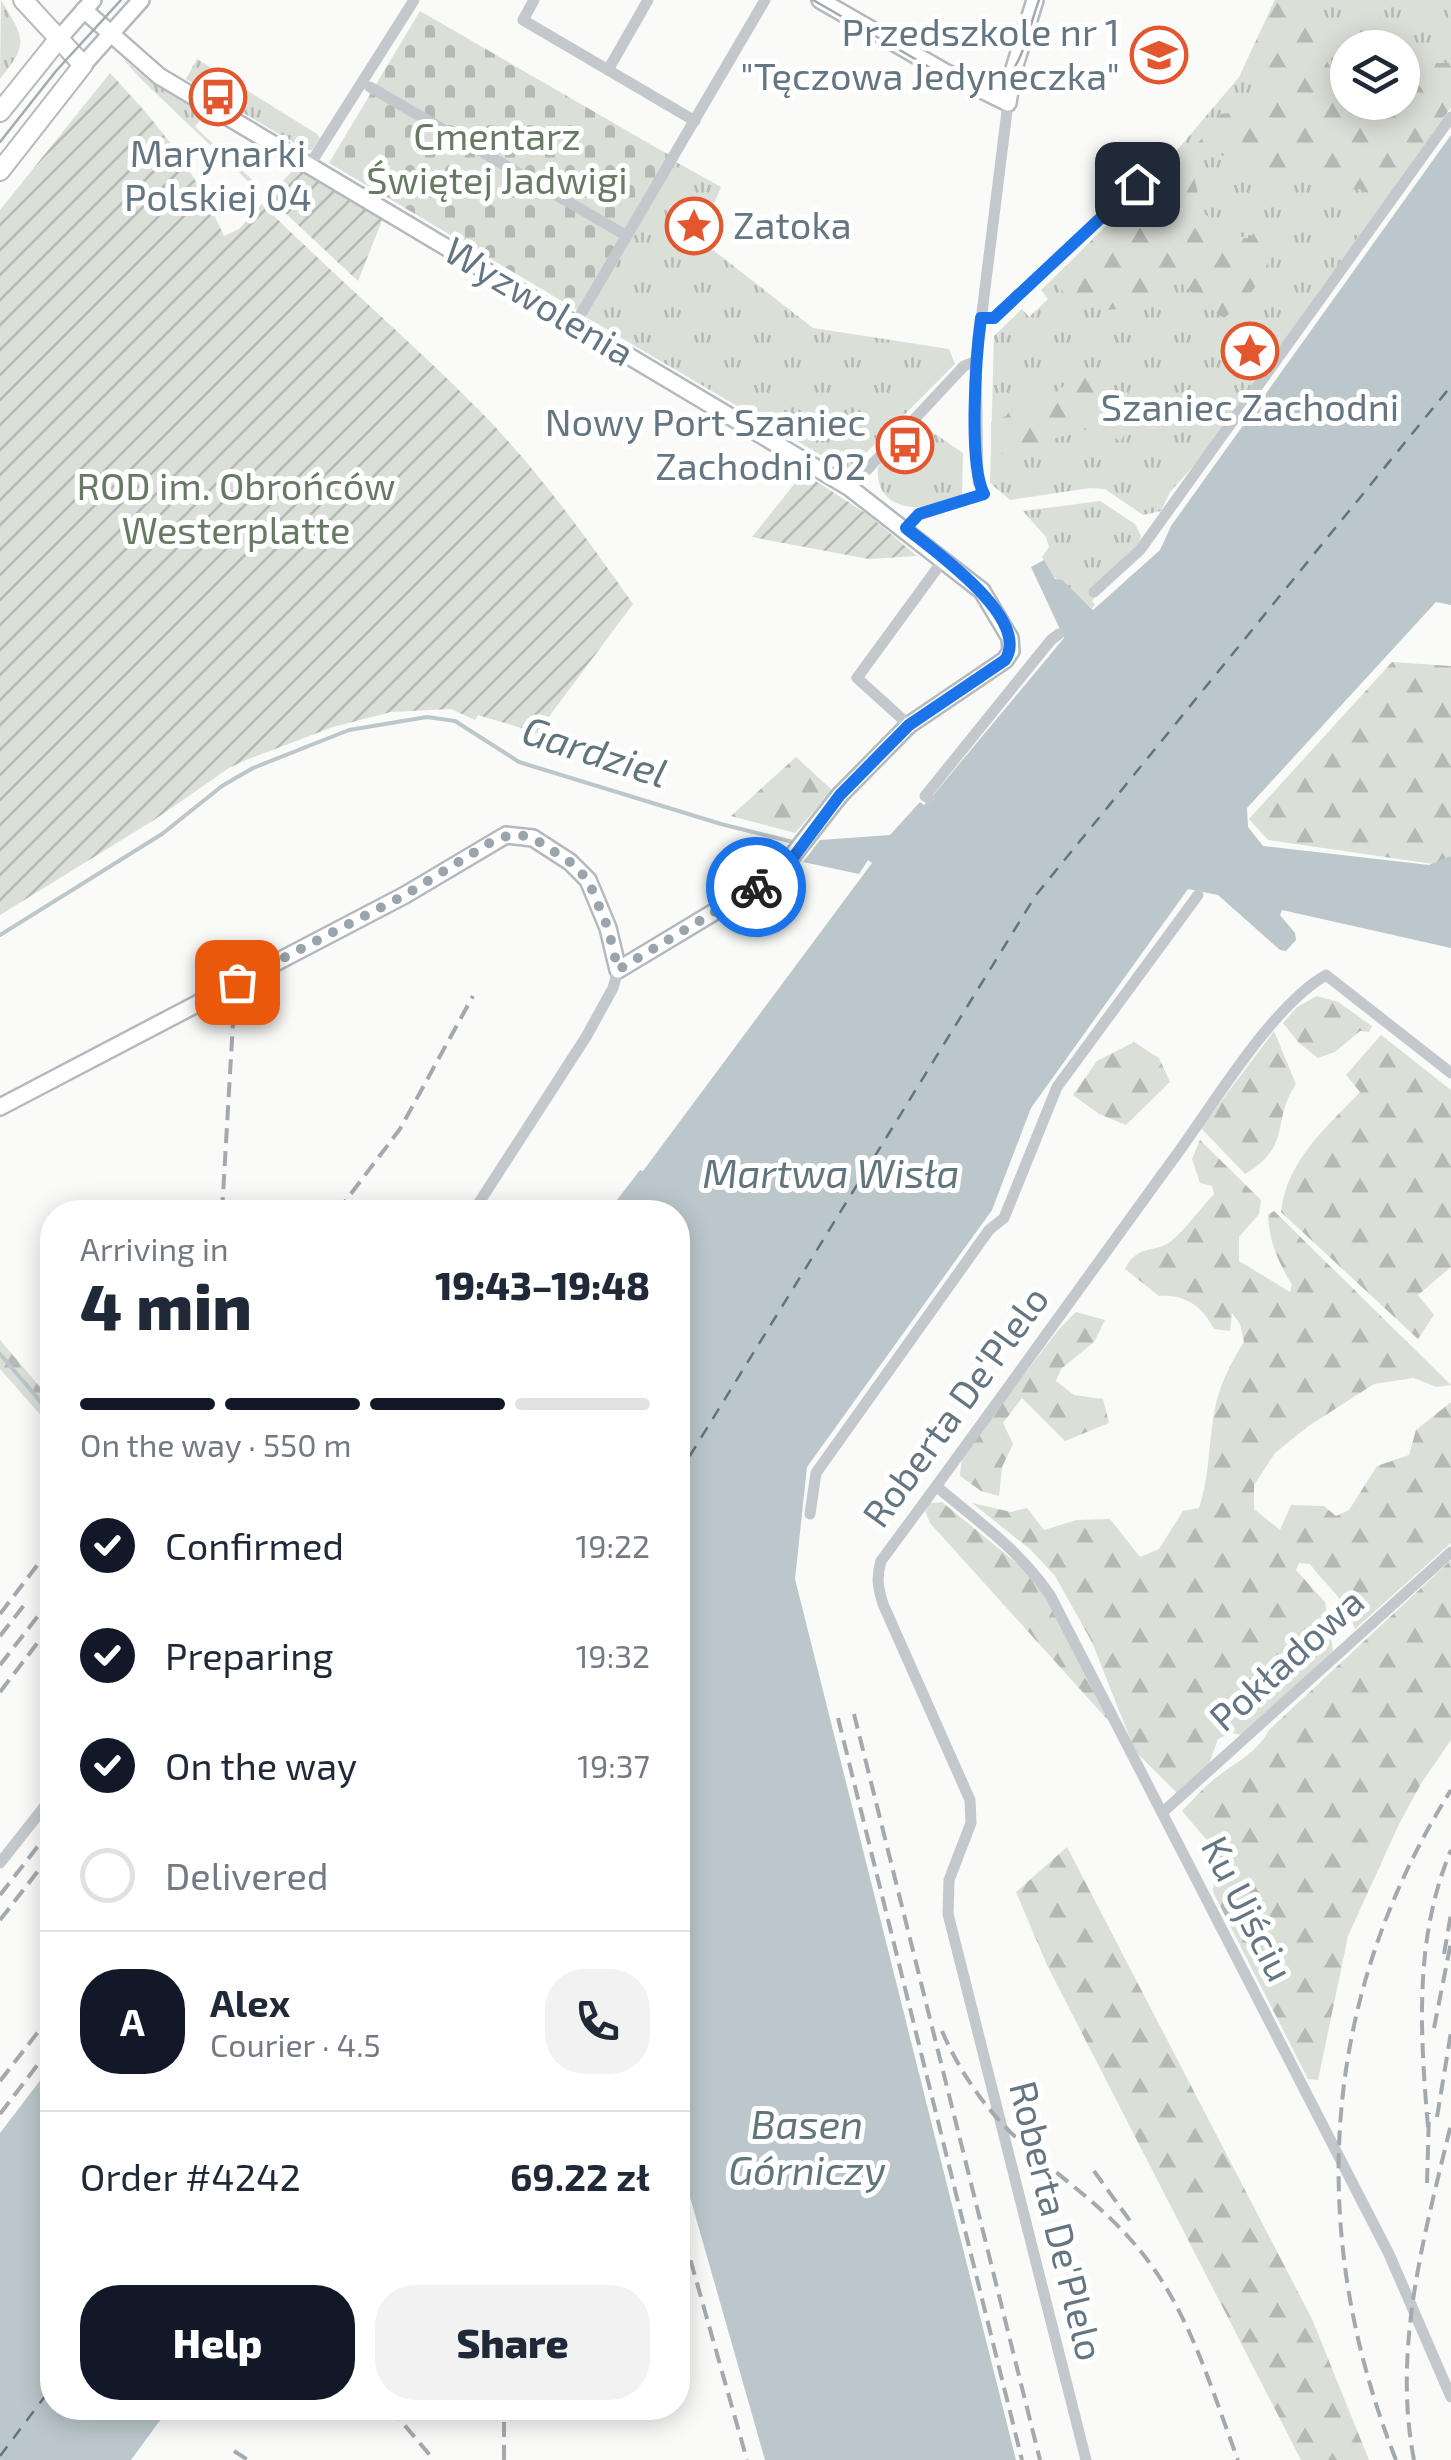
<!DOCTYPE html>
<html lang="en">
<head>
<meta charset="utf-8">
<style>
	:root { --surface:#fff; --page:#f2f2f3; --text:#1f2937; --muted:#747a83; --line:#e0e1e3; --accent:#111827 }
	body { margin:0; font-family:"Exo 2",sans-serif; background:var(--page); color:var(--text); height:100vh; display:flex; flex-direction:column; font-size:38px; white-space:nowrap }
	* { box-sizing:border-box; margin:0 }
	p { font-size:32px; color:var(--muted) }
	.icon { flex:none; width:55px; height:55px; fill:none; stroke:currentColor; stroke-width:2; stroke-linecap:round; stroke-linejoin:round }
	.map { position:relative; flex:1; overflow:hidden }
	.details { position:absolute; left:40px; top:1200px; width:650px; height:1220px; display:flex; flex-direction:column; background:var(--surface); border-radius:40px; box-shadow:0 5px 25px #0003 }
	.details>* { flex:none }
	.fabs { position:absolute; left:1330px; top:30px; display:grid; gap:20px }
	.fabs a { display:grid; place-items:center; width:90px; height:90px; border-radius:50%; background:var(--surface); box-shadow:0 5px 25px #0003; font-size:50px }
	.pin { position:absolute; display:grid; place-items:center; width:85px; height:85px; color:#fff; margin:-42px; border-radius:20px; box-shadow:0 5px 15px #0006 }
	.courier { position:absolute; display:grid; place-items:center; width:100px; height:100px; margin:-50px; border:8px solid #1a73e8; border-radius:50%; background:#fff; color:#222; box-shadow:0 2px 12px #0007 }
	.summary em { font-style:normal; font-weight:800 }
	.summary div { display:flex; flex-direction:column-reverse }
	.summary { display:flex; align-items:center; justify-content:space-between; height:170px; padding:0 40px }
	h1 { font-size:65px; font-weight:800; line-height:75px }
	.bar { display:grid; grid-template-columns:repeat(4,1fr); gap:15px 10px; align-content:center; height:120px; padding:0 40px }
	.bar i { height:12px; border-radius:8px; background:var(--line) }
	.bar .active { background:var(--accent) }
	.bar p { grid-column:span 4 }
	.line { display:flex; align-items:center; gap:25px; padding:0 40px; border-top:2px solid var(--line) }
	.line div { flex:1 }
	.round { display:grid; place-items:center; flex:none; width:105px; height:105px; border-radius:40px; background:var(--page) }
	ol { padding:0 40px; list-style:none }
	li { display:flex; align-items:center; gap:30px; height:110px }
	li p { margin-inline-start:auto }
	li .icon { padding:10px; border-radius:50%; background:var(--accent); color:#fff; stroke-width:4 }
	li:last-child { color:var(--muted) }
	li i { width:55px; height:55px; border:5px solid var(--line); border-radius:50% }
	.cta { display:flex; gap:20px; margin-top:auto; padding:20px 40px }
	.cta a { flex:1; height:115px; border-radius:40px; background:var(--accent); color:#fff; font-size:40px; font-weight:800; line-height:115px; text-align:center }
	.cta a+a { background:var(--page); color:var(--text) }
	.map>svg:first-child { display:block }
	.grass { fill:url(#grass-tufts); fill-rule:evenodd }
	.forest { fill:url(#forest-firs) }
	.cemetery { fill:url(#cemetery-stones) }
	.garden { fill:url(#garden-furrows) }
	.water { fill:#bbc7cb }
	.lines { fill:none; stroke-linecap:round; stroke-linejoin:round }
	.stream { stroke:#bbc7cb; stroke-width:4 }
	.ferry { stroke:#60757c; stroke-width:2.5; stroke-dasharray:12 10; stroke-linecap:butt }
	.secondary-casing { stroke:#b3babf; stroke-width:20 }
	.primary-casing { stroke:#b5babe; stroke-width:22 }
	.street { stroke:#c3c8cc; stroke-width:11 }
	.secondary { stroke:#fff; stroke-width:15 }
	.primary { stroke:#fff; stroke-width:18 }
	.tram { stroke:#a2aab0; stroke-width:2.5 }
	.rail { stroke:#a2aab0; stroke-width:4; stroke-dasharray:15 8; stroke-linecap:butt }
	.done { stroke:#99a4ac; stroke-width:10; stroke-dasharray:0 18 }
	.route { stroke:#1a73e8; stroke-width:12 }
	.labels { text-anchor:middle; stroke-width:10; stroke-linejoin:round; paint-order:stroke }
	.poi-label { font-size:38px; fill:#657683; stroke:#fff; text-anchor:end }
	.park-label { font-size:38px; fill:#687a64; stroke:#fff }
	.street-label { font-size:38px; fill:#657683; stroke:#fff }
	.water-label { font-size:40px; font-style:italic; fill:#60757c; stroke:#fff }
</style>
</head>
<body>
<div class="map">
<svg width="1451" height="2460" viewBox="0 0 1451 2460">
	<defs>
		<pattern id="grass-tufts" width="24" height="20" patternUnits="userSpaceOnUse" patternTransform="scale(2.5)"><rect width="24" height="20" fill="#dadfd7"/><path d="M3 7l-1-3M5 7V3M7 7l1-3M15 17l-1-3M17 17v-4M19 17l1-3" fill="none" stroke="#b4b9b4"/></pattern>
		<pattern id="forest-firs" width="22" height="20" patternUnits="userSpaceOnUse" patternTransform="scale(2.5)"><rect width="22" height="20" fill="#dadfd7"/><path d="M5 1l3.5 6h-7zM16 11l3.5 6h-7z" fill="#b4b9b4"/></pattern>
		<pattern id="cemetery-stones" width="16" height="16" patternUnits="userSpaceOnUse" patternTransform="scale(2.5)"><rect width="16" height="16" fill="#dadfd7"/><path d="M2 7V4a2 2 0 0 1 4 0v3zM10 15v-3a2 2 0 0 1 4 0v3z" fill="#b4b9b4"/></pattern>
		<pattern id="garden-furrows" width="10" height="10" patternUnits="userSpaceOnUse" patternTransform="scale(2.5)"><rect width="10" height="10" fill="#dadfd7"/><path d="M-1 1l2-2M0 10L10 0M9 11l2-2" fill="none" stroke="#b4b9b4"/></pattern>
	</defs>
	<rect width="100%" height="100%" fill="#fafaf8"/>
	<!-- grass -->
	<g class="grass">
		<path d="M1,0c23,38 29,43 -1,79z"/>
		<path d="M1275,0h176v107l-254,355 -27,30 -9,19 -18,4 -38,-26 -15,-1 -80,12 -20,-17 4,-147 28,-27 7,8 19,-18 -7,-9 94,-90 105,-124zM1348,48h54v54h-54z"/>
		<path d="M197,59l120,75 3,4 -8,12h-6l-120,-71z"/>
		<path d="M124,60l24,20 69,38v7l-15,-7 -7,9 64,59 -1,5 -118,-113z"/>
		<path d="M676,162l45,25 -22,52 114,89 136,21 6,15 -107,107 -264,-155z"/>
		<path d="M925,427l38,26 -1,42c-29,19 -88,20 -84,-27l7,-11 5,3 28,-31z"/>
		<path d="M1100,501l35,23 6,12 -2,7 -47,58 3,4 -3,3 -38,-31 -12,-20 7,-10 -3,-10 -23,-26z"/>
	</g>
	<!-- forest -->
	<g class="forest">
		<path d="M1275,0l26,7 20,16 -1,24 12,24 15,-10 1,41h54v-54l-43,-1 1,-16 14,-15 27,7 6,19 22,21h19l3,-6v50l-68,95 -24,-13 -17,1 -21,-16 -24,2 -13,14c-17,-7 -26,-20 -41,-28 -17,-8 -31,-5 -45,-19l23,-29 15,-2 15,3 18,-10 18,-20 -2,-18c-15,2 -31,12 -45,8z"/>
		<path d="M1190,161l13,52 30,21 16,5 11,-14 10,7c3,39 -16,62 -46,86 -20,-11 -31,-28 -51,-40 -20,20 -53,39 -82,29 -10,-3 -20,-11 -29,-16l-5,-16c24,-23 107,-112 133,-114z"/>
		<path d="M1090,370l10,2 13,21 -8,5 1,10 24,14 -9,19 -30,-13 -100,29v-35l15,-6 13,-18 16,8c20,-11 34,-27 55,-36z"/>
		<path d="M1392,662l59,4v190l-18,8 -165,-24 -19,-21z"/>
		<path d="M796,757l36,33 -37,43 -64,-17z"/>
		<path d="M1317,996l21,6 34,24 -3,6 -9,-1 -25,21 -17,6 -19,-15 -16,-20 14,-16z"/>
		<path d="M1274,1031l22,53c-25,36 -3,62 -51,90l-44,-46z"/>
		<path d="M1381,1035l70,55v177l-33,28 16,20 -16,24 -137,-127c6,-52 45,-84 79,-120l-14,-17z"/>
		<path d="M1134,1042l25,16 11,24 -44,43 -27,-11 -26,-19 24,-34z"/>
		<path d="M1200,1140l61,60 -2,14 -20,23v24l51,31 2,-7c-14,-24 -23,-43 -24,-71l6,-3 177,174 -14,2 -23,-9 -40,6 -67,43 -32,26 -21,32v24l26,21 11,-25 33,1 12,10 13,-6 28,-44 32,-11 7,-25 35,-28v141l-96,86c-12,-35 -26,-39 -45,-65l-11,-1 -3,7 29,32 8,49 -91,84 -11,-2 -13,6 -9,25 -31,30 -43,-43 -43,-109 -37,-66 -24,-26 -59,-47 39,9 16,-4 17,22 33,-10 33,-1 30,38 19,-8 24,-38 16,-3c11,-33 9,-60 15,-94 4,-26 16,-50 30,-72l-4,-18 -8,-11 -2,18 -16,-2c-12,-23 -29,-35 -55,-33l-34,-27c12,-25 30,-16 45,-27 16,-13 30,-33 44,-48l-2,-8 -12,-3 -8,-24z"/>
		<path d="M1076,1312l29,8 -11,22 -33,27 -5,12 18,14 29,4 6,24 -44,18 -43,-43 -19,25 10,21 -11,23 -3,29 -18,-5 -21,-15 2,-20 97,-127z"/>
		<path d="M0,1340l52,61v27l-52,-59z"/>
		<path d="M942,1502l83,68 18,23 72,135 -185,-205 -5,-12 5,-8z"/>
		<path d="M1451,1560v180l-29,42 -23,42 -51,112 -30,144 -10,-1 -95,-187 4,-40 -35,-41c10,-10 19,-21 30,-30 20,-17 44,-26 57,-51z"/>
		<path d="M1067,1847l245,472 57,141h-68l-254,-495 -31,-73z"/>
	</g>
	<!-- cemetery -->
	<path class="cemetery" d="M420,11l249,144 -92,155 -248,-147z"/>
	<!-- garden -->
	<g class="garden">
		<path d="M110,73c53,57 82,92 114,163l15,-7 23,-25c71,71 148,136 218,207 57,58 106,126 153,193l-97,130c-20,-9 -37,-12 -58,-19l-3,5 -24,-11 -60,3 -58,15 -87,33 -17,8 -75,52 -154,95v-705z"/>
		<path d="M296,167l87,51 -25,63 -90,-84z"/>
		<path d="M803,473l64,41 50,42 -48,3 -117,-22z"/>
	</g>
	<!-- water -->
	<g class="water">
		<path d="M1451,135v470l-15,-3 -189,206 1,19 15,19 166,19 22,-9v92l-169,-38 -2,5 15,18 1,7 -10,11 -6,-1 -62,-55 -30,-6 -157,219 -39,102 -185,257 -12,112 221,881h-251l-87,-305v-943h-56l-5,-12 23,-30 3,1 229,-308 -4,-3 -9,14 -56,-12 17,-22 70,-5 30,-33 4,3 6,-6 134,-161 -33,-71 13,-7 11,19 7,1 31,30 67,-60 11,-24z"/>
		<path d="M52,2065v343h117l-38,52h-131v-327z"/>
	</g>
	<g class="lines">
		<!-- stream -->
		<g class="stream">
			<path d="M0,935l162,-101 60,-48 31,-18 96,-38 78,-13 28,4 64,41 202,62 76,19"/>
			<path d="M0,1354l52,61"/>
		</g>
		<!-- ferry -->
		<g class="ferry">
			<path d="M678,1475l358,-580 415,-509"/>
			<path d="M0,2456l52,-69"/>
		</g>
		<!-- secondary casing -->
		<g class="secondary-casing">
			<g id="secondary">
				<path d="M820,0l125,72 63,31 5,-31 22,-72"/>
				<path d="M57,41l36,-41"/>
				<path d="M83,65l58,-65"/>
				<path d="M0,1107l405,-212 101,-60 27,3 37,24 18,18 20,48 10,42 161,-97 61,-78 69,-70 96,-65 6,-9 -1,-13 -28,-47 -132,-103 -691,-412 -75,-66"/>
			</g>
		</g>
		<!-- primary casing -->
		<g class="primary-casing">
			<g id="primary">
				<path d="M0,112l57,-71"/>
				<path d="M0,171l83,-106 -60,-65"/>
			</g>
		</g>
		<!-- street -->
		<g class="street">
			<path d="M534,0l-11,20 172,101"/>
			<path d="M608,70l40,-70"/>
			<path d="M370,87l257,149"/>
			<path d="M309,166l105,-166"/>
			<path d="M981,318h12l144,-133"/>
			<path d="M575,324l190,-324"/>
			<path d="M850,488l114,-122 12,-5"/>
			<path d="M906,528l13,-13 65,-21 -6,-12 -2,-121 32,-258"/>
			<path d="M1094,592l46,-42 311,-433"/>
			<path d="M909,725l-52,-47 87,-119"/>
			<path d="M930,799l-5,-3 126,-156 8,-6"/>
			<path d="M473,1212l113,-175 27,-49 5,-18"/>
			<path d="M937,1487c41,34 82,63 113,108l339,659 62,143"/>
			<path d="M810,1514l6,-41 173,-243 15,-12 53,-131 141,-192"/>
			<path d="M1163,1812l288,-260"/>
			<path d="M0,1863l52,-66"/>
			<path d="M1086,2460l-138,-546 1,-34 22,-57 -1,-23 -87,-196c-5,-16 -7,-27 -2,-43 100,-135 197,-271 296,-407 38,-52 95,-148 149,-179l125,98"/>
		</g>
		<!-- secondary -->
		<use href="#secondary" class="secondary"/>
		<!-- primary -->
		<use href="#primary" class="primary"/>
		<!-- tram -->
		<g class="tram">
			<path d="M813,0l142,82c64,25 68,-39 84,-82"/>
			<path d="M0,142l56,-71 65,-71"/>
		</g>
		<!-- rail -->
		<g class="rail">
			<path d="M222,1212l12,-207"/>
			<path d="M337,1212l63,-83 73,-133"/>
			<path d="M0,1614l52,-68"/>
			<path d="M0,1636l25,-32"/>
			<path d="M0,1665l52,-67"/>
			<path d="M0,1692l52,-68"/>
			<path d="M854,1714l186,746"/>
			<path d="M838,1718l184,742"/>
			<path d="M0,1895l52,-67"/>
			<path d="M0,1920l52,-67"/>
			<path d="M1444,1954l7,-40"/>
			<path d="M1434,2028l17,-86"/>
			<path d="M942,2031c18,42 46,82 80,112 36,33 77,60 109,97 56,62 78,143 107,220"/>
			<path d="M0,2081l52,-67"/>
			<path d="M0,2114l52,-68"/>
			<path d="M1437,2117l14,-85"/>
			<path d="M1428,2127c-8,-94 -14,-189 23,-277"/>
			<path d="M1094,2171l39,54"/>
			<path d="M1427,2183l2,-70"/>
			<path d="M678,2216l69,244"/>
			<path d="M390,2408l44,52"/>
			<path d="M234,2451l14,9"/>
			<path d="M504,2460v-52"/>
			<path d="M1396,2460c-90,-228 -76,-461 55,-670"/>
			<path d="M1414,2460c-22,-113 11,-227 37,-336"/>
		</g>
	</g>
	<g class="lines">
		<!-- done -->
		<path class="done" d="M237,982l168,-87 91,-56 20,-5 17,4 37,24 18,18 20,48 10,42 138,-83"/>
		<!-- route -->
		<path class="route" d="M756,887l23,-15 13,-13 48,-64 69,-70 96,-65c27,-41 -71,-109 -99,-132l13,-14 65,-20c-16,-30 -8,-140 -3,-176h13l143,-134"/>
	</g>
	<!-- icons -->
	<defs>
		<g id="school-ring" transform="scale(2.875)"><circle r="9.5" fill="#fff" stroke="#e4572e" stroke-width="1.5"/><path d="M0-5L7-2L0 1L-7-2ZM-4 1L0 2.5L4 1V4Q0 6-4 4Z" fill="#e4572e"/></g>
		<g id="bus-ring" transform="scale(2.875)"><circle r="9.5" fill="#fff" stroke="#e4572e" stroke-width="1.5"/><path d="M-5-6H5V4H4V6H2V4H-2V6H-4V4H-5ZM-3.5-4V0h7V-4ZM-3.5 1.2v1.5H-2V1.2ZM2 1.2v1.5H3.5V1.2Z" fill="#e4572e"/></g>
		<g id="sight-ring" transform="scale(2.875)"><circle r="9.5" fill="#fff" stroke="#e4572e" stroke-width="1.5"/><path d="M0-6L1.8-2.2L6-1.7L2.9 1.2L3.7 5.4L0 3.3L-3.7 5.4L-2.9 1.2L-6-1.7L-1.8-2.2Z" fill="#e4572e"/></g>
	</defs>
	<g fill-rule="evenodd">
		<use href="#school-ring" x="1159" y="55"/>
		<use href="#bus-ring" x="218" y="97"/>
		<use href="#sight-ring" x="694" y="226"/>
		<use href="#sight-ring" x="1250" y="351"/>
		<use href="#bus-ring" x="905" y="445"/>
	</g>
	<g class="labels">
		<!-- poi labels -->
		<g class="poi-label">
			<text x="1120" y="46">Przedszkole nr 1<tspan x="1120" dy="44">"Tęczowa Jedyneczka"</tspan></text>
			<text x="218" y="167" text-anchor="middle">Marynarki<tspan x="218" dy="44">Polskiej 04</tspan></text>
			<text x="733" y="239" text-anchor="start">Zatoka</text>
			<text x="1250" y="421" text-anchor="middle">Szaniec Zachodni</text>
			<text x="866" y="436">Nowy Port Szaniec<tspan x="866" dy="44">Zachodni 02</tspan></text>
		</g>
		<!-- park labels -->
		<g class="park-label">
			<text x="497" y="150">Cmentarz<tspan x="497" dy="44">Świętej Jadwigi</tspan></text>
			<text x="236" y="500">ROD im. Obrońców<tspan x="236" dy="44">Westerplatte</tspan></text>
		</g>
		<!-- street labels -->
		<g class="street-label">
			<text transform="translate(539 302) rotate(31)" y="13">Wyzwolenia</text>
			<text transform="translate(956 1407) rotate(-54)" y="13">Roberta De'Plelo</text>
			<text transform="translate(1287 1660) rotate(-42)" y="13">Pokładowa</text>
			<text transform="translate(1247 1909) rotate(63)" y="13">Ku Ujściu</text>
			<text transform="translate(1056 2221) rotate(76)" y="13">Roberta De'Plelo</text>
		</g>
		<!-- water labels -->
		<g class="water-label">
			<text transform="translate(595 752) rotate(18)" y="14">Gardziel</text>
			<text x="831" y="1188">Martwa Wisła</text>
			<text x="807" y="2139">Basen<tspan x="807" dy="46">Górniczy</tspan></text>
		</g>
	</g>
</svg>
<div class="fabs">
<a><svg class="icon" aria-label="layers" viewBox="0 0 24 24"><path d="M12 4l9 5-9 5-9-5zM3 14l9 5 9-5"/></svg></a>
</div>
<div class="pin" style="left:237px;top:982px;background:#ea580c"><svg class="icon" aria-label="bag" viewBox="0 0 24 24"><path d="M5 8h14l-1 12H6zM9 8a3 3 0 0 1 6 0"/></svg></div>
<div class="pin" style="left:1137px;top:184px;background:#1f2937"><svg class="icon" aria-label="home" viewBox="0 0 24 24"><path d="M3 11l9-7 9 7M6 9v11h12V9"/></svg></div>
<div class="courier" style="left:756px;top:887px"><svg class="icon" aria-label="bike" viewBox="0 0 24 24"><circle cx="6" cy="16" r="4"/><circle cx="18" cy="16" r="4"/><path d="M6 16l4-8h5l3 8M10 8l3 8H6M13 5h3"/></svg></div>
<section class="details">
<div class="summary"><div><h1>4 min</h1><p>Arriving in</p></div><em>19:43–19:48</em></div>
<div class="bar"><i class="active"></i><i class="active"></i><i class="active"></i><i></i><p>On the way · 550 m</p></div>
<ol>
<li><svg class="icon" aria-label="check" viewBox="0 0 24 24"><path d="M5 12l5 5 9-10"/></svg>Confirmed<p>19:22</p></li>
<li><svg class="icon" aria-label="check" viewBox="0 0 24 24"><path d="M5 12l5 5 9-10"/></svg>Preparing<p>19:32</p></li>
<li><svg class="icon" aria-label="check" viewBox="0 0 24 24"><path d="M5 12l5 5 9-10"/></svg>On the way<p>19:37</p></li>
<li><i></i>Delivered</li>
</ol>
<div class="line" style="height:180px"><b class="round" style="background:var(--accent);color:#fff">A</b><div><b>Alex</b><p>Courier · 4.5</p></div><a class="round"><svg class="icon" aria-label="phone" viewBox="0 0 24 24"><path d="M5 4h4l2 5-3 2q2 4 5 5l2-3 5 2v4C11 20 4 13 5 4z"/></svg></a></div>
<div class="line" style="height:130px"><div>Order #4242</div><b>69.22 zł</b></div>
<div class="cta"><a>Help</a><a>Share</a></div>
</section>
</div>
</body>
</html>
